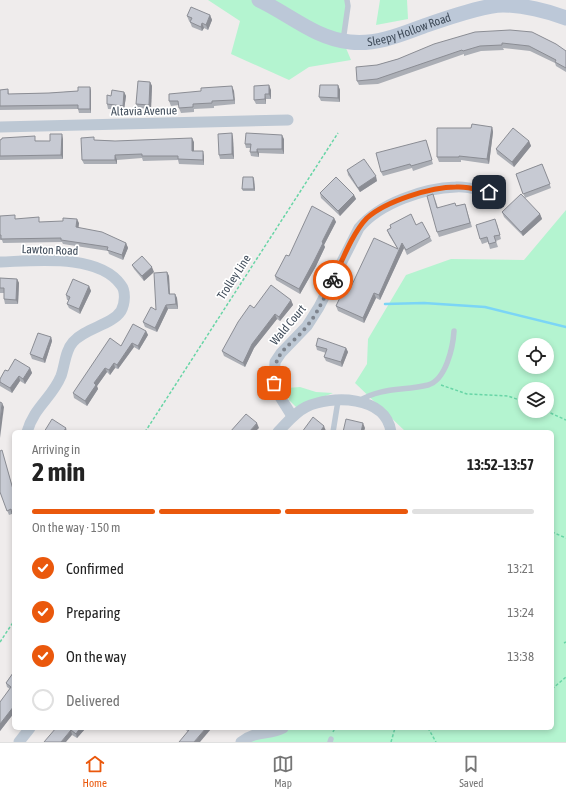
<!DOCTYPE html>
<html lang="en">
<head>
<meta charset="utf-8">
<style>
	:root { --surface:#fff; --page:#f2f2f2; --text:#222; --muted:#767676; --line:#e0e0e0; --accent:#ea580c }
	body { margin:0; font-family:"Asap Condensed",sans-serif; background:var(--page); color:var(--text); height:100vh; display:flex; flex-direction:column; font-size:15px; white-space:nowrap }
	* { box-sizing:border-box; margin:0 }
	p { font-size:13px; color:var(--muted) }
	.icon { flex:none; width:22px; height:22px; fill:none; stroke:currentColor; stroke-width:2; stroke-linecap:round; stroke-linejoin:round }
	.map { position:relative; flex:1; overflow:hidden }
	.side { position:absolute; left:12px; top:430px; width:542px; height:300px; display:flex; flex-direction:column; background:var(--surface); border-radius:6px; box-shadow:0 2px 6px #0003 }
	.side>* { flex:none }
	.tools { position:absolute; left:518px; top:338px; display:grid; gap:8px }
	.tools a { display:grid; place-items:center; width:36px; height:36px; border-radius:50%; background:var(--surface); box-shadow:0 2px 6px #0003; font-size:20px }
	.pin { position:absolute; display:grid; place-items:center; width:34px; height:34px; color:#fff; margin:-17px; border-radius:8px; box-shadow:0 2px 6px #0006 }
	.courier { position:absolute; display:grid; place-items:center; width:40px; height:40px; margin:-20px; border:3px solid #ea580c; border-radius:50%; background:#fff; color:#222; box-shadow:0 1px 5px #0007 }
	.head em { font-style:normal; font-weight:700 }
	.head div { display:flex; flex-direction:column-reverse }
	.head { display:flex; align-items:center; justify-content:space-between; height:68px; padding:0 20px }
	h1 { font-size:26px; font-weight:700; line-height:30px }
	.bar { display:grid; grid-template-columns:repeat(4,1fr); gap:6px 4px; align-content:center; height:48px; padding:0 20px }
	.bar i { height:5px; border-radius:3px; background:var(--line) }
	.bar .selected { background:var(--accent) }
	.bar p { grid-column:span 4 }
	ol { padding:0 20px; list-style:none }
	li { display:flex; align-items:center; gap:12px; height:44px }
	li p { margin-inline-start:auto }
	li .icon { padding:4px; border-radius:50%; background:var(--accent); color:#fff; stroke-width:4 }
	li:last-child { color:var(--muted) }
	li i { width:22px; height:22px; border:2px solid var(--line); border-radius:50% }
	.menu { display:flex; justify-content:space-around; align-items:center; height:56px; border-top:1px solid var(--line); background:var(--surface); font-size:11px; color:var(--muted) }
	.menu a { display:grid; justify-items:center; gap:2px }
	.menu .selected { color:var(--accent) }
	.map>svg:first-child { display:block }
	.green { fill:#b4f4d0; fill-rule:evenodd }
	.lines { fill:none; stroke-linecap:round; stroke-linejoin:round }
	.stream { stroke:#7bd5f6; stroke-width:2.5 }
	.path { stroke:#68d5a6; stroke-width:1.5; stroke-dasharray:3 2; stroke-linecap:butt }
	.lane { stroke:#bdc8d4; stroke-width:5.5 }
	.street { stroke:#bdc8d4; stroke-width:11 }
	.secondary { stroke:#bcc8d8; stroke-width:15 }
	.wall { fill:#abaeb5 }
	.shaded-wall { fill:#8b8d94 }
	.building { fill:#c7cad3; stroke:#8b8d94 }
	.done { stroke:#7f858e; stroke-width:4; stroke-dasharray:0 7.2 }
	.route { stroke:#ea580c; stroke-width:5 }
	.labels { text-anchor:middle; stroke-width:3.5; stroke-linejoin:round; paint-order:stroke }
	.street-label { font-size:12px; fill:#424e5c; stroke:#fff }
</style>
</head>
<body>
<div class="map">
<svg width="566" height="742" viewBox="0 0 566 742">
	<rect width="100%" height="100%" fill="#efecec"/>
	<!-- green -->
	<g class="green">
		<path d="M208,0h139l-4,41 8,19 -42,7 -20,13 -58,-26 9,-33z"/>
		<path d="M380,0h27l1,19 -32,6z"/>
		<path d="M566,210v532h-325l42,-14h269v-296h-146l-51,-49 12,-19 1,-25 38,-64 45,-16 73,1zM525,345h22v22h-22zM525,389h22v22h-22z"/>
		<path d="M300,387l16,5 17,1 -36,15 -8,-8 -2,-12z"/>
	</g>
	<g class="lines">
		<!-- stream -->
		<path class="stream" d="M385,304l39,-1 61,4 81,20"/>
		<!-- path -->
		<g class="path">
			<path d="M441,385l26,9 41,2 17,6"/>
			<path d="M546,411l20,9"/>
			<path d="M145,432l193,-299"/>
			<path d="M552,532l14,6"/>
			<path d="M0,642l14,-21"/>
			<path d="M564,643l2,-1"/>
			<path d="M552,689l14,-12"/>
			<path d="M428,728l8,14"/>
			<path d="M456,728h13"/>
			<path d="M333,732l2,-4"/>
			<path d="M391,742l4,-14"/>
		</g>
		<!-- lane -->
		<g class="lane">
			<path d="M343,41l5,-35 -1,-6"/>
			<path d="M359,401c22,-14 45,-10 69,-16 18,-5 25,-38 26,-54"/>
			<path d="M333,432l5,-31"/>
			<path d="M330,742l1,-3"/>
		</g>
		<!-- street -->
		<g class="street">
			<path d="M0,127l288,-7"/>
			<path d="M0,262c34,-1 98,-9 121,23 5,6 4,19 0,26 -9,14 -36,17 -48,31 -8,9 -8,23 -12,34 -9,22 -27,31 -34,56"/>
			<path d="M292,416l-15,-24 -3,-9 1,-21 6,-9 26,-27 12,-19 40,-79c21,-25 65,-40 97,-41 10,-1 23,3 33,5"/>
			<path d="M278,432c9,-9 16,-19 28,-25 25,-12 80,-12 85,25"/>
			<path d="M19,742l11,-14"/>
			<path d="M241,742c17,-13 28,-6 42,-14"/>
		</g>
		<!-- secondary -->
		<path class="secondary" id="s1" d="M259,0c30,14 57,39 91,42 26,3 50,-7 74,-16 20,-7 59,-21 79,-21 20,0 45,6 63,13"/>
	</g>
	<!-- wall -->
	<g class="wall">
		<path d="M210,15l2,5 -4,10 -4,-2 -2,3 -10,-4 -2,-5 -1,-1 -2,-5z"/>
		<path d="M475,32l91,19v21l-10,-6 -1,-3 -25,-12 -27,-3 1,2 -23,1 -17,5v-2l-86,30 -19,1 -2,-4 20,-16 21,-6z"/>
		<path d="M150,82l2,4 -1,23 -13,-1 -2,-4z"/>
		<path d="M338,85l2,5v12l-19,-1 -2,-4z"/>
		<path d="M90,87l1,4v22h-12l-1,-4 -78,1v-20l8,-1 1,5 40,-1 29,-2z"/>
		<path d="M271,90v9h-5v5h-10l-2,-4z"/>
		<path d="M234,91l1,13 -21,2v2l-20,1v3l-13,1 -2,-5v-3l-8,1 -2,-5z"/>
		<path d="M124,92l2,4 -2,14 -16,-1 -1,-5 4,-8z"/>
		<path d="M492,127l1,5 -4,32 -28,-4v2h-22l-2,-5 34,-29z"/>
		<path d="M232,133l1,5 1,21h-14l-1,-4z"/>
		<path d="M63,139v20l-63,1v-20l50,1z"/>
		<path d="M284,139v15l-25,-1v4l-8,-1 -1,-4v-4h-4l-1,-4z"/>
		<path d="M95,140l20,1 79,1v9l10,5v9l-25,-1 -1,-4 -35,1 -1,-3 -25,2v4h-33l-2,-4z"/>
		<path d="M529,141l2,5 -17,21 -17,-13 -1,-5z"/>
		<path d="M427,144l6,20 -20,7 -1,-3 -29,8 -2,-4z"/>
		<path d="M542,164l9,24 -26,10 -9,-24z"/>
		<path d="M347,170l30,11 -17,11 -12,-17z"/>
		<path d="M253,177l1,2 1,12h-12l-1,-2z"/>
		<path d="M320,193l34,2 2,4 -16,17 -19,-18z"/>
		<path d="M435,199l3,9 18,-2 9,-2 7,23 -33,10 -2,-5z"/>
		<path d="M502,212l38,2 2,5 -19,17 -19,-19z"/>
		<path d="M0,216l16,3 24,3 39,1 -1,5 48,15 2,5 -5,12 -14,-6 -1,-3 -45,-7 -1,-2 -59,1 -1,-3h-2z"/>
		<path d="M334,218l2,4 -12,23 1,2 -9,19 -16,28 -24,-14 -1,-4 14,-20z"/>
		<path d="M497,224l4,15 -5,2 2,6 -8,2 -2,-7 -6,2 -2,-5z"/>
		<path d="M390,225h26l14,12 2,4 -25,14 -3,-7 -24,52 -4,-2 -12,25 -26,-12 -2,-5 13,-15 48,-43 -8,-13 -2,-5 4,-2z"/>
		<path d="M132,265l22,7 -10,9 -10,-12z"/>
		<path d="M167,272l2,4 1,18h5l2,4 1,11h-10l-11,23 -12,-5 -2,-5 13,-12z"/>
		<path d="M0,278l17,1 2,4 -1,21h-13l-1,-5v-6h-4z"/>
		<path d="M89,286l2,5 -11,23 -11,-6 -2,-4 2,-4h-2l-1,-5z"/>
		<path d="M291,300l2,5 -13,16 -3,-2 -23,29 -9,19 -21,-11 -2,-5 32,-43z"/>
		<path d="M146,331l2,4 -9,15 -5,-3 -16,22 -3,-1 -5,7 -3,-3 -10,14 1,3 -11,17 -13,-8 -1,-5 48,-47z"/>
		<path d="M51,337l1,4 -7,22 -13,-4 -2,-5z"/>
		<path d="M316,346l30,2 2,4 -6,15 -16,-6 -2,-4 2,-4 -9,-3z"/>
		<path d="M30,368l2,5 -7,11 -5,-3 -8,12 -12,-7v-7l8,-8z"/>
		<path d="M3,455l11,37v26l-2,-4 -3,1 -9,-23z"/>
		<path d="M13,673l1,40 -14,18v-29l10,-13 -3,-2 -1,-4z"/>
		<path d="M56,728l29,1 -8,9 -5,-3z"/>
		<path d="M184,728h27v1l-23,3z"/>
	</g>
	<!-- shaded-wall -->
	<g class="shaded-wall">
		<path d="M210,15l2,5 -4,10 -2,-5z"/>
		<path d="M202,23l2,5 -2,3 -1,-4z"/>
		<path d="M150,82l2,4 -1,23 -2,-4z"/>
		<path d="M269,85l2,5v9l-2,-5z"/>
		<path d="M338,85l2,5v12l-2,-4z"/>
		<path d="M232,86l2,5 1,13 -1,-4z"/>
		<path d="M90,87l1,4v22l-1,-4z"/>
		<path d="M124,92l2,4 -2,14 -1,-4z"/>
		<path d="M265,94l1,5v5l-1,-5z"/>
		<path d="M492,127l1,5 -4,32 -2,-5z"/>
		<path d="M232,133l1,5 1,21 -2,-5z"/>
		<path d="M62,134l1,5v20l-2,-4z"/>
		<path d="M282,135l2,4v15l-2,-5z"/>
		<path d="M192,138l2,4v14l-2,-5z"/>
		<path d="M529,141l2,5 -17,21 -2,-5z"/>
		<path d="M257,149l2,4v4l-2,-5z"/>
		<path d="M203,151l1,5v9l-1,-5z"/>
		<path d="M115,155l2,5v4l-2,-4z"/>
		<path d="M376,176l1,5 -17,11 -2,-4z"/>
		<path d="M253,177l1,2 1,12 -1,-2z"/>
		<path d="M354,195l2,4 -16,17 -2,-5z"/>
		<path d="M540,214l2,5 -19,17 -2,-4z"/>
		<path d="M334,218l2,4 -12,23 1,2 -9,19 -16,28 -1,-5 23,-47z"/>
		<path d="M77,219l2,4 -1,9 -2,-5z"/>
		<path d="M126,243l2,5 -5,12 -1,-5z"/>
		<path d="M402,243l2,5 -24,52 -1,-5z"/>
		<path d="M152,267l2,5 -10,9 -2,-5z"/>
		<path d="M167,272l2,4 1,23 -1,-5z"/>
		<path d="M17,279l2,4 -1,21 -2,-4z"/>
		<path d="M89,286l2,5 -11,23 -1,-5z"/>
		<path d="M374,293l2,5 -12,25 -1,-5z"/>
		<path d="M175,294l2,4 1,11 -2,-5z"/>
		<path d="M291,300l2,5 -13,16 -1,-4z"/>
		<path d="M166,305l2,4 -11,23 -2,-4z"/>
		<path d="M275,314l2,5 -23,29 -9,19 -2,-4 9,-19z"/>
		<path d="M146,331l2,4 -9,15 -1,-4z"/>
		<path d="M51,337l1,4 -7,22 -2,-4z"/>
		<path d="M132,343l2,4 -16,22 -1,-4z"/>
		<path d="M346,348l2,4 -6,15 -1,-5z"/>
		<path d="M114,363l1,5 -5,7 -1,-5z"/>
		<path d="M30,368l2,5 -7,11 -2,-5z"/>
		<path d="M105,368l2,4 -10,14 1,3 -11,17 -2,-5 9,-18z"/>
		<path d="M19,376l1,5 -8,12 -2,-5z"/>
		<path d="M2,403l2,4 -4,31v-15z"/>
		<path d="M257,423l2,5 -4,4h-6z"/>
		<path d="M363,423l2,5 -1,4h-3z"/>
		<path d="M324,426l2,5 -1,1h-5z"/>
		<path d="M66,428l1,4h-4z"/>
		<path d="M14,706v7l-14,18v-7z"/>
		<path d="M80,728h4l1,1 -8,9 -1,-4z"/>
		<path d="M206,728h5v1l-11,13h-6z"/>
		<path d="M71,730l1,5 -6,7h-5z"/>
	</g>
	<!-- building -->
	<g class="building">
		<path d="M191,7l19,8 -4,10 -4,-2 -1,4 -11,-5 2,-4 -5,-2z"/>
		<path d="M510,30l22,2 24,12 10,7v17l-11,-6 1,-2 -27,-14 -27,-3v2l-22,1 -17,5 -1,-1 -85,29 -20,2 -1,-14 21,-2 21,-6 36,-15 41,-12z"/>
		<path d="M138,81l12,1 -1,23 -13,-1z"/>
		<path d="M269,85v9h-4v5l-11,1v-14z"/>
		<path d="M320,85h18v13l-19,-1z"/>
		<path d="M232,86l2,14 -22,1v2l-19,1v3l-14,1 -1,-7h-9v-7l32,-3v-3z"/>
		<path d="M78,87h12v22h-12v-4l-78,1v-16l8,-1v5l41,-1 29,-2z"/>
		<path d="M112,90l12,2 -1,14 -16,-2v-9l4,1z"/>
		<path d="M472,124l20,3 -5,32 -28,-3v1h-22v-29h34z"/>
		<path d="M513,128l16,13 -17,21 -16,-13z"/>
		<path d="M232,133v21l-13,1 -1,-21z"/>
		<path d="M246,133l36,2v14h-25v3h-7l1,-8h-6z"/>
		<path d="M50,134h12l-1,21 -61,1v-16l2,-1v-1l33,-2v5h15z"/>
		<path d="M94,137v3l21,1 77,-3v13h11v9l-25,-1v-3h-36v-2l-27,1v5h-33l-1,-22z"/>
		<path d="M426,140l6,20 -21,6 -1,-2 -29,8 -5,-19z"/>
		<path d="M364,159l12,17 -18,12 -11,-18z"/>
		<path d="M542,164l8,20 -27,10 -7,-20z"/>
		<path d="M243,177h10l1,12h-12z"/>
		<path d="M336,177l18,18 -16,16 -18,-18z"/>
		<path d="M433,194l4,14 18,-5 1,3 9,-2 5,19 -33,9 -10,-36z"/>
		<path d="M521,194l19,20 -19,18 -19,-20z"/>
		<path d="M312,206l22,12 -12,24 1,1 -9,18 -15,28 -24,-13 11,-21 3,1z"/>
		<path d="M411,214l5,11 6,-3 8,15 -24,13 -4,-7 -23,52 -5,-2 -11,25 -27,-12 8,-17 5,2 25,-53 24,11 -11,-19 4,-2 -1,-3z"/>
		<path d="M15,215v4l24,-2v5l24,-1v-3l14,1 -1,8 26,5 24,11 -4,12 -15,-5 1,-3 -47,-7v-2l-60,1v-4h-1v-19z"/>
		<path d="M495,219l5,16 -6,1 2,6 -7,2 -2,-7 -7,2 -4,-14z"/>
		<path d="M142,256l10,11 -10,9 -10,-11z"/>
		<path d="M167,272l2,22h6l1,10 -10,1 -11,23 -12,-6 8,-15 5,3 -2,-37z"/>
		<path d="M0,278l17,1 -1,21 -12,-1v-11h-4z"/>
		<path d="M73,279l16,7 -10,23 -12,-5 3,-7 -4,-2z"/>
		<path d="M271,285l20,15 -12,17 -4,-3 -23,30 -9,19 -21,-12 16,-29 12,-17 4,3z"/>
		<path d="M133,324l13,7 -8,15 -6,-3 -15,22 -3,-2 -5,7 -4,-2 -11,15 2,2 -11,16 -12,-8 37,-55 11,8z"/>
		<path d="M38,333l13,4 -8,22 -13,-5z"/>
		<path d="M318,338l28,10 -5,14 -17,-5 3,-8 -11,-3z"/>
		<path d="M15,359l15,9 -7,11 -4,-3 -9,12 -10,-6v-3l5,-9 3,1z"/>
		<path d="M0,402l2,1 -2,20z"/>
		<path d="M246,414l11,9 -8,9h-19z"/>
		<path d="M313,417l11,9 -4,6h-18z"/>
		<path d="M52,419l14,9 -3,4h-19z"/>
		<path d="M346,419l17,4 -2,9h-18z"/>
		<path d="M2,450l12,43v20l-2,1 -1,-5 -4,2 -7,-19v-41z"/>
		<path d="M13,673h1v33l-14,18v-22l11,-15 -5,-4z"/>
		<path d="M56,728h24l-4,6 -5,-4 -10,12h-17z"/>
		<path d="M187,728h19l-12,14h-15l10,-12z"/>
	</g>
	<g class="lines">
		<!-- done -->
		<path class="done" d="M274,383c-1,-34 15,-34 33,-57 11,-13 18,-31 26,-46"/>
		<!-- route -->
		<path class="route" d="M333,280c9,-19 20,-48 34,-62 19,-17 64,-31 89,-31 11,-1 23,3 33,5"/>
	</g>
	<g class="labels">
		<!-- street labels -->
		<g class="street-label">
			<text dy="4" stroke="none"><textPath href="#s1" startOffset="162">Sleepy Hollow Road</textPath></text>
			<text transform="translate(144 111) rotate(-1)" y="4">Altavia Avenue</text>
			<text transform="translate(50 250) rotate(2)" y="4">Lawton Road</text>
			<text transform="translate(234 277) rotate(-57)" y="4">Trolley Line</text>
			<text transform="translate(288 325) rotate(-50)" y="4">Wald Court</text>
		</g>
	</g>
</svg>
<div class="tools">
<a><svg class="icon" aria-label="locate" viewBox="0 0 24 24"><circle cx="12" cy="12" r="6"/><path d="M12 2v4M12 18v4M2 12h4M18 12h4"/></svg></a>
<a><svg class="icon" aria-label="layers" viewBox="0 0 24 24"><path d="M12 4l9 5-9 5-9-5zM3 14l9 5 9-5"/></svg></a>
</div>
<div class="pin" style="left:274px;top:383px;background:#ea580c"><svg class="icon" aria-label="bag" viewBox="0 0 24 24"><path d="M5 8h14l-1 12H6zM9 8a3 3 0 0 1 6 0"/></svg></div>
<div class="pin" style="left:489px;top:192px;background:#1f2937"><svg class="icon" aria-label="home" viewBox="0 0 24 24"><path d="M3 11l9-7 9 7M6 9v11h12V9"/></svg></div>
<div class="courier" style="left:333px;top:280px"><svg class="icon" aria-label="bike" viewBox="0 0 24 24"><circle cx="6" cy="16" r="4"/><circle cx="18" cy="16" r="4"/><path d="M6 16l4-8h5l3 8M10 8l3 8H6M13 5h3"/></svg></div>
<section class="side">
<div class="head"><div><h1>2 min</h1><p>Arriving in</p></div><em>13:52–13:57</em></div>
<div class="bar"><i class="selected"></i><i class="selected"></i><i class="selected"></i><i></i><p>On the way · 150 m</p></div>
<ol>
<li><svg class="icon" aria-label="check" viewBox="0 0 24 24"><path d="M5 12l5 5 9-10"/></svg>Confirmed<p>13:21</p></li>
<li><svg class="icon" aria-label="check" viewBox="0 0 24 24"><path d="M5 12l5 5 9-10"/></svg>Preparing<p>13:24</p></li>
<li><svg class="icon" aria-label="check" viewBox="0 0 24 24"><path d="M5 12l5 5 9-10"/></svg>On the way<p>13:38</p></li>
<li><i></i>Delivered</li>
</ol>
</section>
</div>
<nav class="menu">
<a class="selected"><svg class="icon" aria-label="home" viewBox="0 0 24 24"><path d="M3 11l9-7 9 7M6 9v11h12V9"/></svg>Home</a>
<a><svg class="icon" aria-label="map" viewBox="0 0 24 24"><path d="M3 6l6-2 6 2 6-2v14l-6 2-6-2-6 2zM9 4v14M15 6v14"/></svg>Map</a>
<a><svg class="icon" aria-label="saved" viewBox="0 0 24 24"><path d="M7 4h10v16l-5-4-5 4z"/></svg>Saved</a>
</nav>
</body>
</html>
